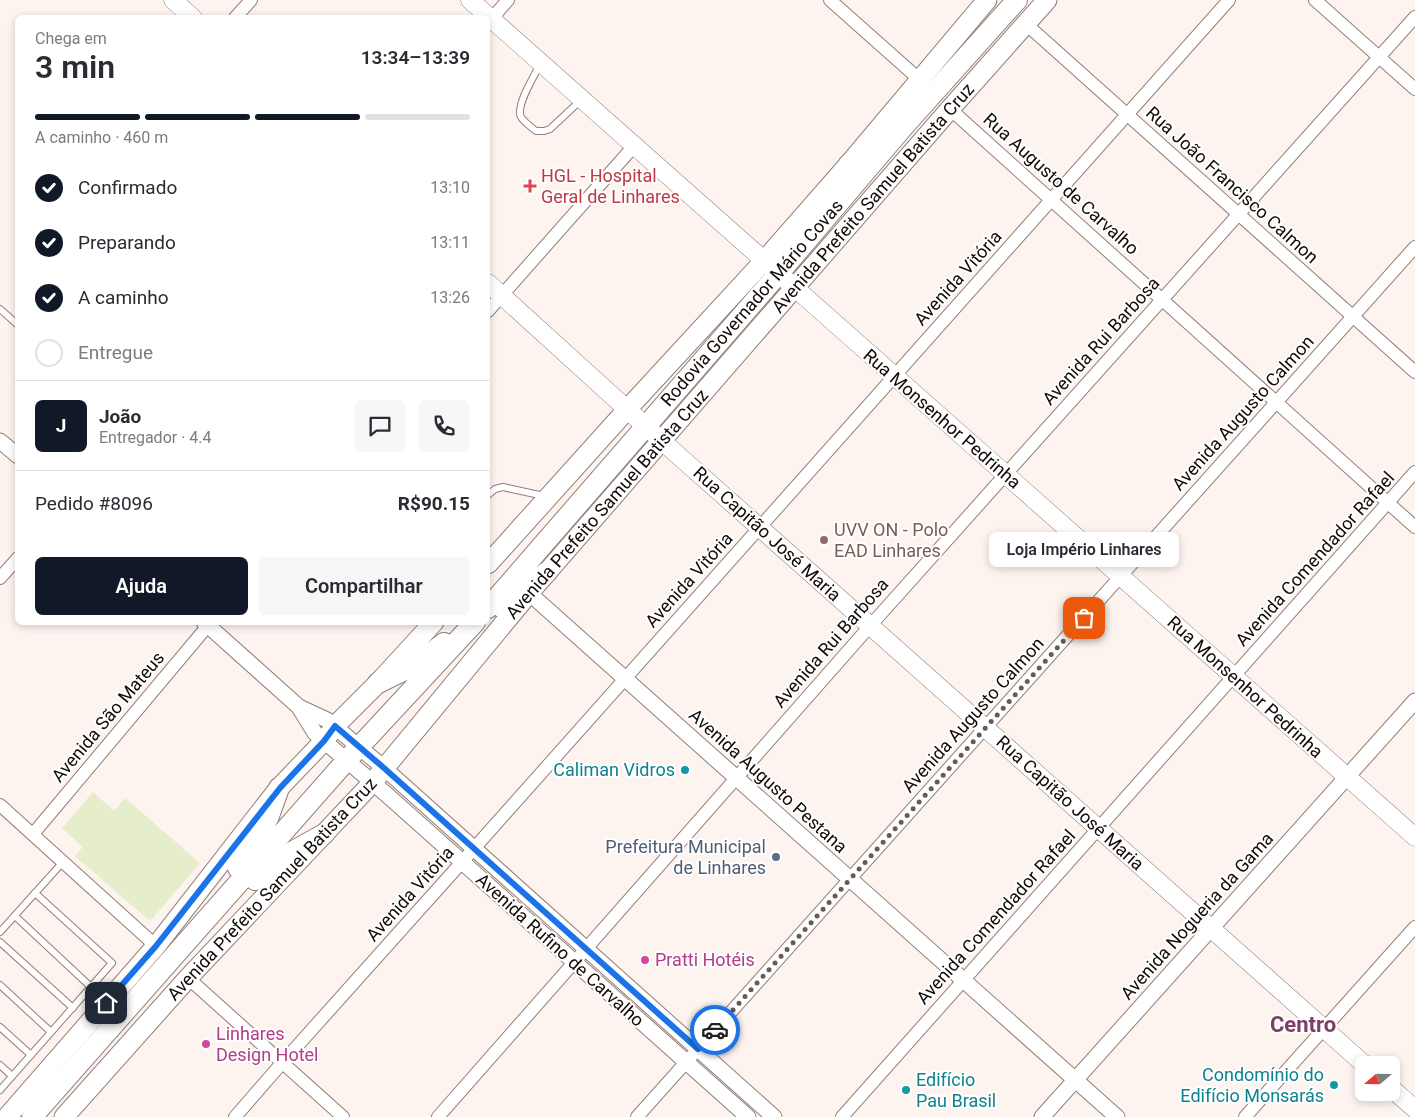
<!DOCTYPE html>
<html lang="pt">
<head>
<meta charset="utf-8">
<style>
	:root { --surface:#fff; --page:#f7f7f7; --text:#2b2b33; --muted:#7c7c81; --line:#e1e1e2; --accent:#111827 }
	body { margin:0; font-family:Roboto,sans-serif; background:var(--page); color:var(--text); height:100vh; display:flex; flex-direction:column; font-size:19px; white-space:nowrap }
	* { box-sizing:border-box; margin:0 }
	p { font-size:16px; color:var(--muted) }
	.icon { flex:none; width:28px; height:28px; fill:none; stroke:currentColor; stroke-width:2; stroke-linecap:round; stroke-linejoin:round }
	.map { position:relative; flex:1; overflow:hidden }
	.sheet { position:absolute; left:15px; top:15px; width:475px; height:610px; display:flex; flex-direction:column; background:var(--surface); border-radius:8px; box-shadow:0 2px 8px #0003 }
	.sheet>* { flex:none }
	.needle { width:32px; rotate:250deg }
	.buttons { position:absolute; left:1355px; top:1056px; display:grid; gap:10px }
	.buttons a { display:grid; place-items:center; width:45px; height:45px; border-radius:8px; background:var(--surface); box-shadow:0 2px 8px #0003; font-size:25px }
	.pin { position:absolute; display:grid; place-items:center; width:42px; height:42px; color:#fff; margin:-21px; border-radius:10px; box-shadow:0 2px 8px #0006 }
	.courier { position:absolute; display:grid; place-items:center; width:50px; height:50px; margin:-25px; border:4px solid #1a73e8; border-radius:50%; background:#fff; color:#222; box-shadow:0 1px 6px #0007 }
	.bubble { position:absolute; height:35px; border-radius:8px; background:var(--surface); box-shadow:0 2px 8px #0003; font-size:16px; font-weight:600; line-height:35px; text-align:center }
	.headline em { font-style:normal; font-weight:600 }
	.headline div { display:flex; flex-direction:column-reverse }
	.headline { display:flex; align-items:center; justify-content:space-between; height:85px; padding:0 20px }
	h1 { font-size:32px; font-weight:600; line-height:38px }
	.bar { display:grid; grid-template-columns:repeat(4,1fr); gap:8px 5px; align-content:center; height:60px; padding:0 20px }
	.bar i { height:6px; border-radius:4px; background:var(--line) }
	.bar .on { background:var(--accent) }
	.bar p { grid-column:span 4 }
	.line { display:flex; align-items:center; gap:12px; padding:0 20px; border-top:1px solid var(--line) }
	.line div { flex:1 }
	.round { display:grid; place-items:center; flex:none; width:52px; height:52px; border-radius:8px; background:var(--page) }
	ol { padding:0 20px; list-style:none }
	li { display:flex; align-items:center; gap:15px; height:55px }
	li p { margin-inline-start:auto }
	li .icon { padding:5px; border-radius:50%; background:var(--accent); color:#fff; stroke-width:4 }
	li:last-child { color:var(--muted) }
	li i { width:28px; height:28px; border:2px solid var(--line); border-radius:50% }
	.primary-button { display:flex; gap:10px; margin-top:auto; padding:10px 20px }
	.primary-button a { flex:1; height:58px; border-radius:8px; background:var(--accent); color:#fff; font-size:20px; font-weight:600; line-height:58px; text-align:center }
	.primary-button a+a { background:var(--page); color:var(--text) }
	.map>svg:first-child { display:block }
	.green { fill:#e5edcb }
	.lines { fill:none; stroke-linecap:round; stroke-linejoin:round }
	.service-casing { stroke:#937f77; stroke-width:8 }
	.minor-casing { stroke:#937f77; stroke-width:14 }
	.tertiary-casing { stroke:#937f77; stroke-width:17 }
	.secondary-casing { stroke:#937f77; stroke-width:19 }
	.primary-casing { stroke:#937f77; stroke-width:21 }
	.trunk-casing { stroke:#937f77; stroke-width:22 }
	.service { stroke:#fff; stroke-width:6 }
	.minor { stroke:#fff; stroke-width:12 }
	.tertiary { stroke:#fff; stroke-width:15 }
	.secondary { stroke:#fff; stroke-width:18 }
	.primary { stroke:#fff; stroke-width:19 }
	.trunk { stroke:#fff; stroke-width:20 }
	.done { stroke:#645c59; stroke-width:5; stroke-dasharray:0 9 }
	.route { stroke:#1a73e8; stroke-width:6 }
	.health-dot { fill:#e0444e; stroke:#fff; stroke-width:2 }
	.education-dot { fill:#8d6e63; stroke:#fff; stroke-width:2 }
	.culture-dot { fill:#0f9aa8; stroke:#fff; stroke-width:2 }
	.service-dot { fill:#5c6f8a; stroke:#fff; stroke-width:2 }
	.hotel-dot { fill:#d1479c; stroke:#fff; stroke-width:2 }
	.labels { text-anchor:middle; stroke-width:4; stroke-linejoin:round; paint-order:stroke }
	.health-label { font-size:18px; fill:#be3a42; stroke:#fff; text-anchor:start }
	.street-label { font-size:18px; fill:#110a07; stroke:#fff }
	.education-label { font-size:18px; fill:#785e54; stroke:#fff; text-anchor:start }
	.culture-label { font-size:18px; fill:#0d838f; stroke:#fff; text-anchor:end }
	.service-label { font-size:18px; fill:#4e5e75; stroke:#fff; text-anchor:end }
	.hotel-label { font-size:18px; fill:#b23c85; stroke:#fff; text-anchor:start }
	.district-label { font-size:22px; font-weight:bold; fill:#7b3e67; stroke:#fff }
</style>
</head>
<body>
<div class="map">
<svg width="1415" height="1117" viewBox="0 0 1415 1117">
	<rect width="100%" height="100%" fill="#fdf4f0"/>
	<!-- green -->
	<path class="green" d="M93,792l21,19 11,-13 75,65 -50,58 -75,-65 8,-9 -21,-19z"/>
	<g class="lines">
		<!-- service casing -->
		<g class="service-casing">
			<g id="service">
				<path d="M540,64c-5,11 -25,42 -19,53 3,5 10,10 15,14h8l6,-2 31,-29"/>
				<path d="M0,309l18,16"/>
				<path d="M488,495l7,-6 8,-2 41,9"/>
				<path d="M15,916l76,71"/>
				<path d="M0,932l63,-70"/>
				<path d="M0,942l73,66"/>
				<path d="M0,985l51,47"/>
				<path d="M0,1027l31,28"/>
				<path d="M0,1065l12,11"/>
				<path d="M0,1090l112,-127 -77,-70"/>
			</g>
		</g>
		<!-- minor casing -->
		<g class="minor-casing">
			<g id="minor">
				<path d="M830,0l90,80"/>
				<path d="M1315,0l100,89"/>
				<path d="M235,18l16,-18"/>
				<path d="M488,23l20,-23"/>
				<path d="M1026,24l389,348"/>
				<path d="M950,109l465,418"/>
				<path d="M488,311l146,-165"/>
				<path d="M0,578l18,-20"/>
				<path d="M0,805l156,141"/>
				<path d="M33,834l178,-212"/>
				<path d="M188,978l155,139"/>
				<path d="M235,1117l47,-54 180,-201 767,-862"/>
				<path d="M438,1117l432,-491 545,-609"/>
				<path d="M637,1117l778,-870"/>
				<path d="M842,1117l573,-645"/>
				<path d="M1245,1117l170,-190"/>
			</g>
		</g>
		<!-- tertiary casing -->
		<g class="tertiary-casing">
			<g id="tertiary">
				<path d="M0,441l18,15"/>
				<path d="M529,593l588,524"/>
				<path d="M204,622l95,85 16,26 9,8 62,53 362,323"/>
				<path d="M299,707l28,13 57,48 390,349"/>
				<path d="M1042,1117l373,-416"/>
			</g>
		</g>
		<!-- secondary casing -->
		<g class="secondary-casing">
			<g id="secondary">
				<path d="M173,0l20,18"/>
				<path d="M470,0l945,837"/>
				<path d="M488,283l174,158 703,624"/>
				<path d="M1391,1088l24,21"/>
			</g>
		</g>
		<!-- primary casing -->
		<g class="primary-casing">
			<g id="primary">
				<path d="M488,564l145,-161 131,-142 85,-97 138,-164"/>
				<path d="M7,1117l149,-171 123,-158 45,-47 11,-15 43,-43 56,-61"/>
				<path d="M64,1117l124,-139 185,-196 156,-189 421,-484 97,-109"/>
			</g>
		</g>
		<!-- trunk casing -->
		<g class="trunk-casing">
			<g id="trunk">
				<path d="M849,164l35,-24"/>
				<path d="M501,607l8,-8 38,-27"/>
				<path d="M488,608l298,-343 118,-139 113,-126"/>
				<path d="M378,683l37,-18 29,-22"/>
				<path d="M238,868l23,-35 8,-17 10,-28"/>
				<path d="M255,880l26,-22 43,-24"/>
				<path d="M32,1117l314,-356 129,-139"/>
			</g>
		</g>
		<!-- service -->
		<use href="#service" class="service"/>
		<!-- minor -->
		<use href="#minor" class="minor"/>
		<!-- tertiary -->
		<use href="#tertiary" class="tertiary"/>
		<!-- secondary -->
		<use href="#secondary" class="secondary"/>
		<!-- primary -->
		<use href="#primary" class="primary"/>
		<!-- trunk -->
		<use href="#trunk" class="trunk"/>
	</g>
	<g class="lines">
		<!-- done -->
		<path class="done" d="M715,1030l369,-412"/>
		<!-- route -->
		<path class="route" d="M106,1003l50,-57 124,-158 44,-47 11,-15 49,42 314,281 17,-19"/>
	</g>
	<!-- markers -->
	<path class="health-dot" d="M527.5 178.5h5v5h5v5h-5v5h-5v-5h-5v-5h5z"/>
	<circle class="education-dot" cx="824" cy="540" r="5"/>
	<g class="culture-dot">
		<circle cx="685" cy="770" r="5"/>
		<circle cx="1334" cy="1085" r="5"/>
		<circle cx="906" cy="1090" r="5"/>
	</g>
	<circle class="service-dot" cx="776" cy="857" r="5"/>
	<g class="hotel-dot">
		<circle cx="645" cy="960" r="5"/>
		<circle cx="206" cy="1044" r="5"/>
	</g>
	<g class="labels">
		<!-- health labels -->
		<g class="health-label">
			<text x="541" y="182">HGL - Hospital<tspan x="541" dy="21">Geral de Linhares</tspan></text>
		</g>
		<!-- street labels -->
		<g class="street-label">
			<text transform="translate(1061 184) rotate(42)" y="6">Rua Augusto de Carvalho</text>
			<text transform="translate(1232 185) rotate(42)" y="6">Rua João Francisco Calmon</text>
			<text transform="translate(873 198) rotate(-49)" y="6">Avenida Prefeito Samuel Batista Cruz</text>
			<text transform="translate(958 278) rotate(-48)" y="6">Avenida Vitória</text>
			<text transform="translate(752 303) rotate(-49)" y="6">Rodovia Governador Mário Covas</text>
			<text transform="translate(1101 341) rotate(-48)" y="6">Avenida Rui Barbosa</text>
			<text transform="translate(1243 413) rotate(-48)" y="6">Avenida Augusto Calmon</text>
			<text transform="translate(942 419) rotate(41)" y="6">Rua Monsenhor Pedrinha</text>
			<text transform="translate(607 504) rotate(-49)" y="6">Avenida Prefeito Samuel Batista Cruz</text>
			<text transform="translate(767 534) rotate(42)" y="6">Rua Capitão José Maria</text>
			<text transform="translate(1315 559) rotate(-48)" y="6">Avenida Comendador Rafael</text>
			<text transform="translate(689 580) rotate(-48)" y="6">Avenida Vitória</text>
			<text transform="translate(831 643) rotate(-49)" y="6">Avenida Rui Barbosa</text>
			<text transform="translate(1245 687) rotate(42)" y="6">Rua Monsenhor Pedrinha</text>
			<text transform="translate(973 715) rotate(-48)" y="6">Avenida Augusto Calmon</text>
			<text transform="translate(108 717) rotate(-50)" y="6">Avenida São Mateus</text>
			<text transform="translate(768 781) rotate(42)" y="6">Avenida Augusto Pestana</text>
			<text transform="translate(1070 803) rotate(42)" y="6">Rua Capitão José Maria</text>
			<text transform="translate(272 889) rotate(-47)" y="6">Avenida Prefeito Samuel Batista Cruz</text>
			<text transform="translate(410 894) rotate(-48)" y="6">Avenida Vitória</text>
			<text transform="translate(1197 916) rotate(-48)" y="6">Avenida Nogueria da Gama</text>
			<text transform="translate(996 917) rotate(-48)" y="6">Avenida Comendador Rafael</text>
			<text transform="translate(560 950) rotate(42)" y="6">Avenida Rufino de Carvalho</text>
		</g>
		<!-- education labels -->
		<g class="education-label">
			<text x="834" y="536">UVV ON - Polo<tspan x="834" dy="21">EAD Linhares</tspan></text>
		</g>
		<!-- culture labels -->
		<g class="culture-label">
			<text x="675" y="776">Caliman Vidros</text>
			<text x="1324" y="1081">Condomínio do<tspan x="1324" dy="21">Edifício Monsarás</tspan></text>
			<text x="916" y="1086" text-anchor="start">Edifício<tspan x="916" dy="21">Pau Brasil</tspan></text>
		</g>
		<!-- service labels -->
		<g class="service-label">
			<text x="766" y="853">Prefeitura Municipal<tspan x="766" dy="21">de Linhares</tspan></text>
		</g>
		<!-- hotel labels -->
		<g class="hotel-label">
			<text x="655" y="966">Pratti Hotéis</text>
			<text x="216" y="1040">Linhares<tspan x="216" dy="21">Design Hotel</tspan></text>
		</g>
		<!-- district labels -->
		<g class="district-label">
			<text x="1303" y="1032">Centro</text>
		</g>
	</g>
</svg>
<div class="buttons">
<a><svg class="needle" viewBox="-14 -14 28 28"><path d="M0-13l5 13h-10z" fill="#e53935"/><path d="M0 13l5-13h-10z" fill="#7c7c81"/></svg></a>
</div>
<div class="pin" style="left:1084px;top:618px;background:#ea580c"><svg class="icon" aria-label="bag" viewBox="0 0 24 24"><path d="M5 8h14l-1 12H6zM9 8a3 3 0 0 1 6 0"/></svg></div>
<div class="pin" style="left:106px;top:1003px;background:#1f2937"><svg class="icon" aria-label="home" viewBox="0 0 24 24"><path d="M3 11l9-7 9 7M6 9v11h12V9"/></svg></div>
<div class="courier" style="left:715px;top:1030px"><svg class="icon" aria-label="car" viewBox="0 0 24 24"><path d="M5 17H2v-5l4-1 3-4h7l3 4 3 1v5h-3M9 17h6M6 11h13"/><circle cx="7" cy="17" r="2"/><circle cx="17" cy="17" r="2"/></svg></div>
<div class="bubble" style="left:989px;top:532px;width:190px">Loja Império Linhares</div>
<section class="sheet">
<div class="headline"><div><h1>3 min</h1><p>Chega em</p></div><em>13:34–13:39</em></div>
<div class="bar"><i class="on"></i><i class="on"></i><i class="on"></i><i></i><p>A caminho · 460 m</p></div>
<ol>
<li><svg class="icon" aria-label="check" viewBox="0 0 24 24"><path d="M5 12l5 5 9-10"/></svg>Confirmado<p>13:10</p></li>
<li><svg class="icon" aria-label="check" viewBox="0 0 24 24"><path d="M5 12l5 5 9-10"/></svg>Preparando<p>13:11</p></li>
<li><svg class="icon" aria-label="check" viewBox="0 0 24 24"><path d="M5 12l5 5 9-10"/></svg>A caminho<p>13:26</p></li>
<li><i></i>Entregue</li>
</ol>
<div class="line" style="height:90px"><b class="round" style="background:var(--accent);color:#fff">J</b><div><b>João</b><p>Entregador · 4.4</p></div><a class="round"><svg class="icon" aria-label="chat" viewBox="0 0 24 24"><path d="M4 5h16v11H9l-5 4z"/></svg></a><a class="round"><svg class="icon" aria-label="phone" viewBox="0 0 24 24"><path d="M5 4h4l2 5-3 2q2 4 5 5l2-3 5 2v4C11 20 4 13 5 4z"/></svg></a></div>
<div class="line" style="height:65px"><div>Pedido #8096</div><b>R$90.15</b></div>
<div class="primary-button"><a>Ajuda</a><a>Compartilhar</a></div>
</section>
</div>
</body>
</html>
